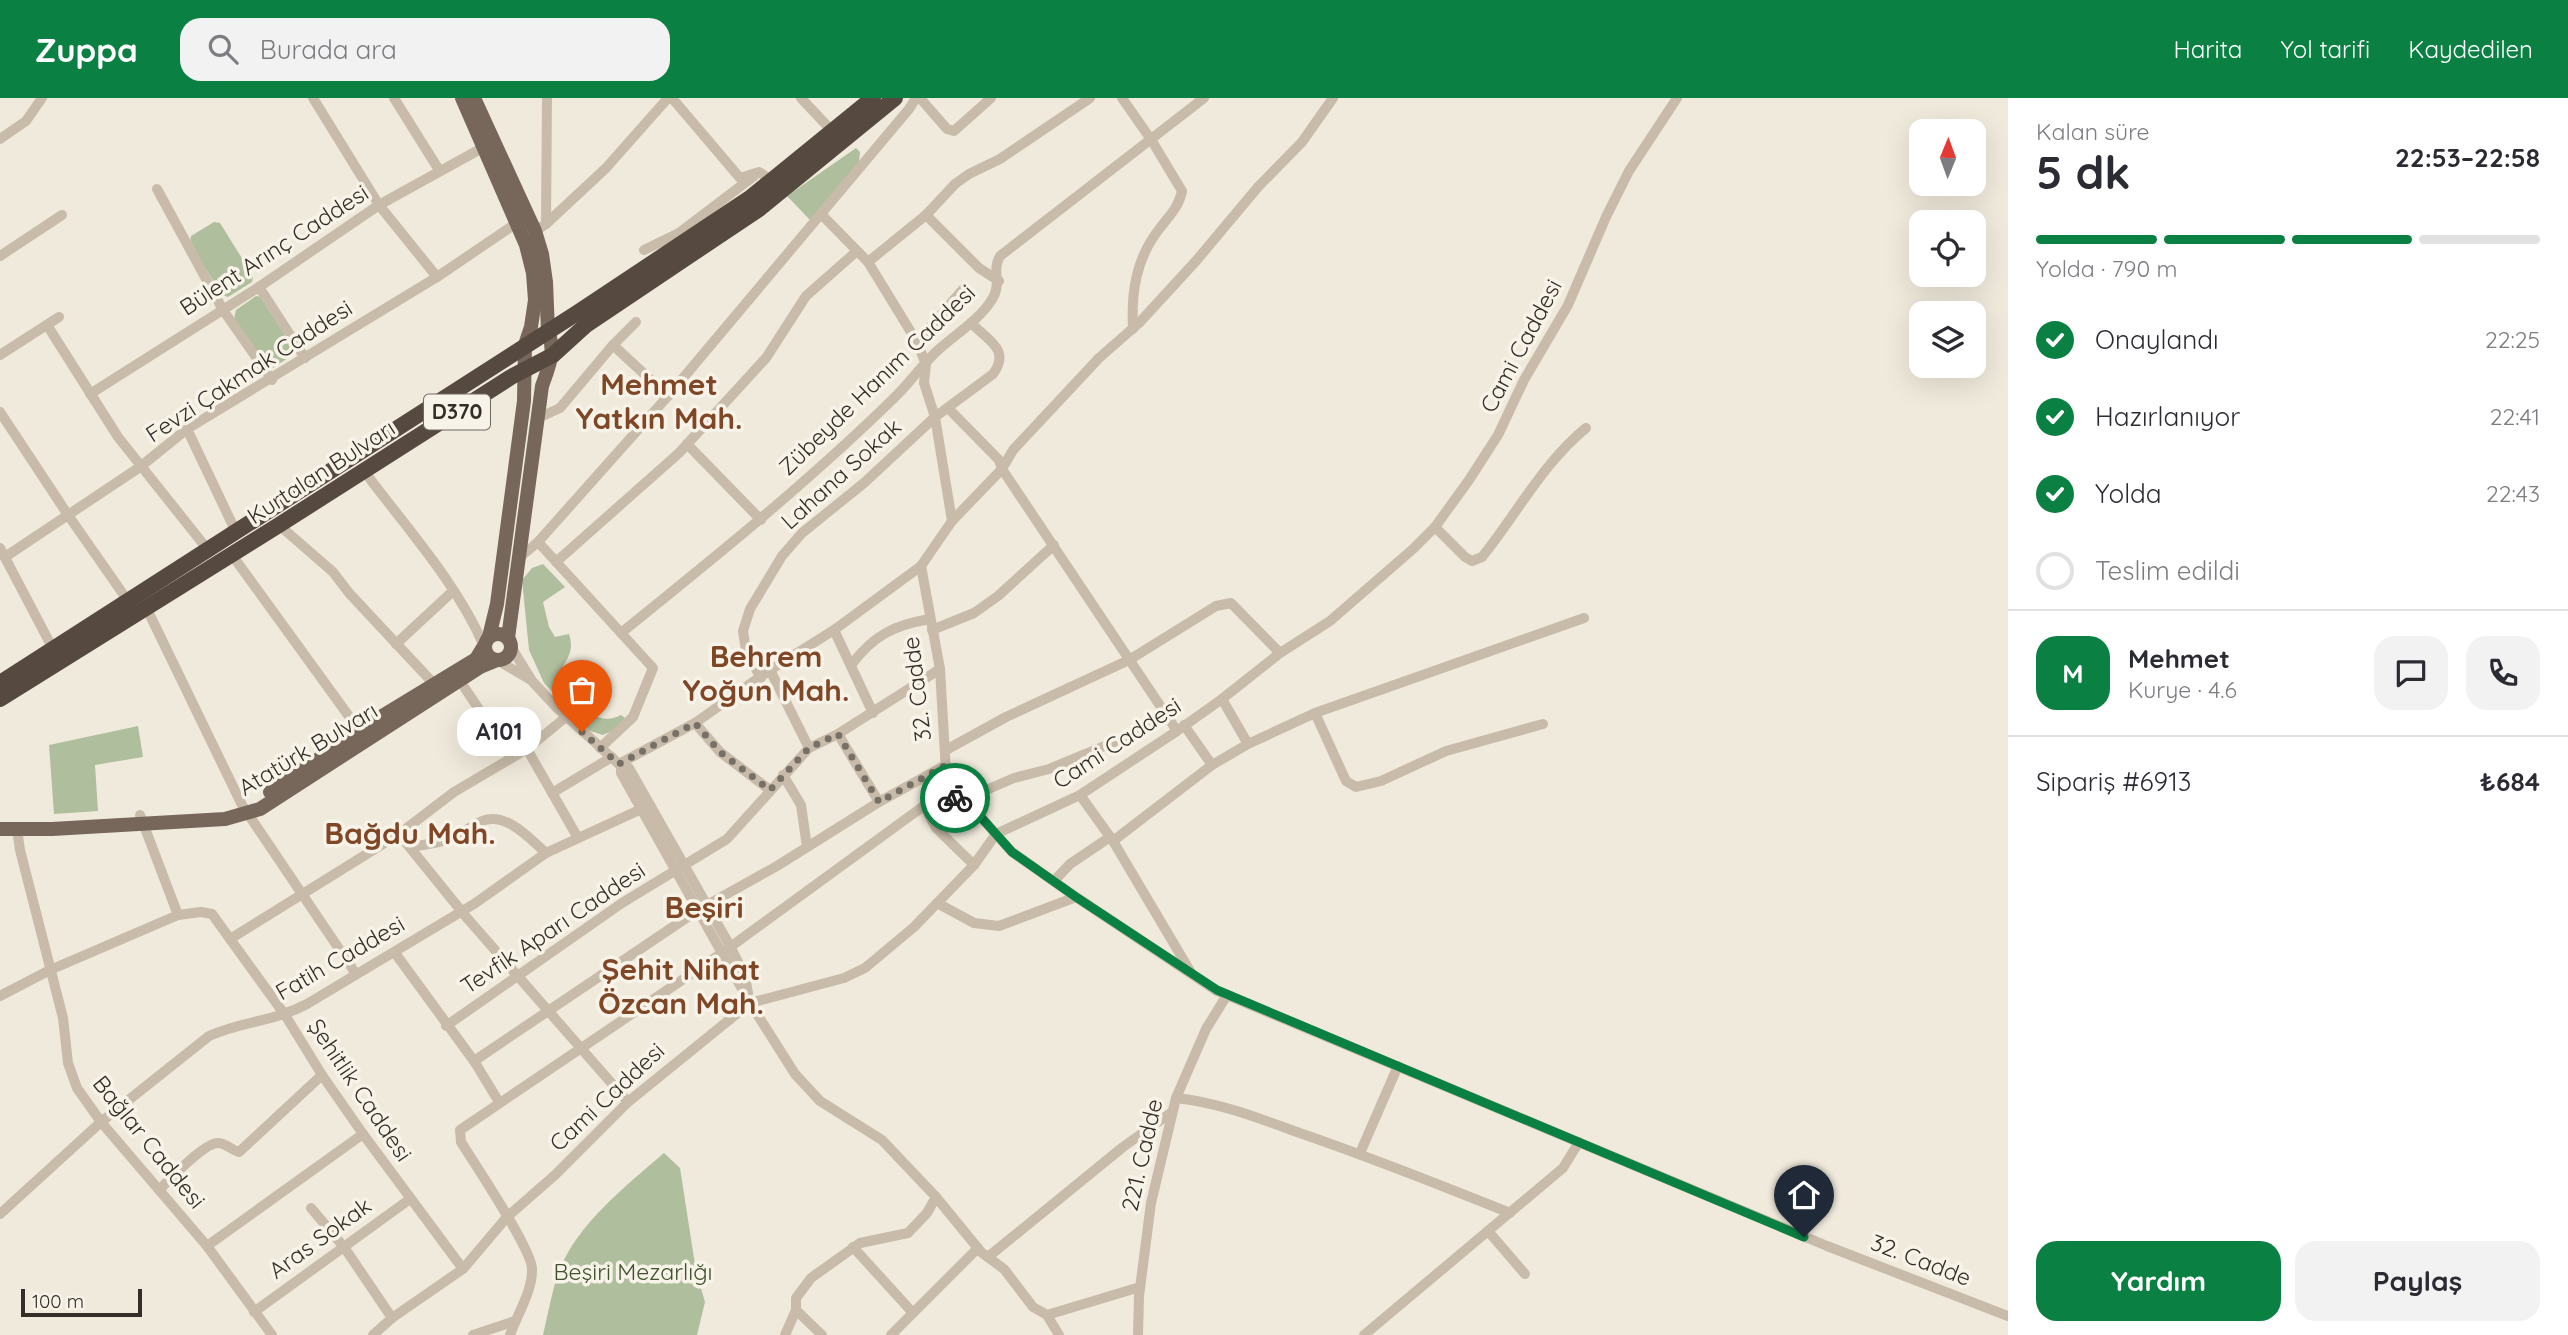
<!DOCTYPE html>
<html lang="tr">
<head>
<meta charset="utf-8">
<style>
	:root { --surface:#fff; --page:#f2f2f3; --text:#2b2b33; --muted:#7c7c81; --line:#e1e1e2; --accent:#0b8043 }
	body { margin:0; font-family:Quicksand,sans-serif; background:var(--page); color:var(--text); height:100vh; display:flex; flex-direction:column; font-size:26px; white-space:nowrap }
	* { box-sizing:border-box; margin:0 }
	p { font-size:23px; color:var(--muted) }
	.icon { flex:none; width:38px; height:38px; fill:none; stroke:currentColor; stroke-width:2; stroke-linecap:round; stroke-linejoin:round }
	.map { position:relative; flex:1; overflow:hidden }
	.panel { display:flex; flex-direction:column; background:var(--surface); width:560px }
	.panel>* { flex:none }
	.needle { width:46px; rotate:1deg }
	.controls { position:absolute; left:1909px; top:21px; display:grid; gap:14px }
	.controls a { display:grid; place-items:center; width:77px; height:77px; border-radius:14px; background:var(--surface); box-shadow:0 7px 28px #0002; font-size:35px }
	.scale { position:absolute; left:21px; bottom:18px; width:121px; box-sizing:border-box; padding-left:7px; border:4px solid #352e28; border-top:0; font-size:19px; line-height:24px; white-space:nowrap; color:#352e28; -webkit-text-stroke:5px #f8f3e8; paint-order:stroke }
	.pin { position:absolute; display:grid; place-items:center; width:60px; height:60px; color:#fff; margin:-72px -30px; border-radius:50% 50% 50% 0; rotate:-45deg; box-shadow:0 0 7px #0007 }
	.pin .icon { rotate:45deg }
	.courier { position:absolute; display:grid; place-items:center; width:70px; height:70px; margin:-35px; border:5px solid #0b8043; border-radius:50%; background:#fff; color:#222; box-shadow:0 2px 9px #0007 }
	.bubble { position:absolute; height:49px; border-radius:21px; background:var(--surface); box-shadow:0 7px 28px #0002; font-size:23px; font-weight:700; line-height:49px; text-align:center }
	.head em { font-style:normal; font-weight:700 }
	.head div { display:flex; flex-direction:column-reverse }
	.head { display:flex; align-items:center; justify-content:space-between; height:119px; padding:0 28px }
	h1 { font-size:46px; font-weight:700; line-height:52px }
	.bar { display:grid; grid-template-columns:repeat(4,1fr); gap:10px 7px; align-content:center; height:84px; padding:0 28px }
	.bar i { height:9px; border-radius:5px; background:var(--line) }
	.bar .active { background:var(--accent) }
	.bar p { grid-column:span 4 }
	.line { display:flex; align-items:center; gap:18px; padding:0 28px; border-top:2px solid var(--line) }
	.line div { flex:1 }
	.round { display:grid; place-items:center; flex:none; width:74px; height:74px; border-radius:21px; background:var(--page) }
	ol { padding:0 28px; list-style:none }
	li { display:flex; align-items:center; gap:21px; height:77px }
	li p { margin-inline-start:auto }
	li .icon { padding:7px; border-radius:50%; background:var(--accent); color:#fff; stroke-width:4 }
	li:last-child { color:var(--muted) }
	li i { width:38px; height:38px; border:4px solid var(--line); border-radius:50% }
	.cta { display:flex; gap:14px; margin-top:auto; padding:14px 28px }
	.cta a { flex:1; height:80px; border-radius:21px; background:var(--accent); color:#fff; font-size:28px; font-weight:700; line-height:80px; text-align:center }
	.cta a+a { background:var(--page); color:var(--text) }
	header { display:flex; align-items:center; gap:42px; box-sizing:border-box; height:98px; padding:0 35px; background:var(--accent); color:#fff }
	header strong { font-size:33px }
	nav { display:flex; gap:38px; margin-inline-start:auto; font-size:24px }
	.search { width:490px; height:63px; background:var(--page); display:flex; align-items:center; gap:18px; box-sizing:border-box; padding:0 24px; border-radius:21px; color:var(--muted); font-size:26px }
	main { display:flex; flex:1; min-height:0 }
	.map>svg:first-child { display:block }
	.green { fill:#afbf9d }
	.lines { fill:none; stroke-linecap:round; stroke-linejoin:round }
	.minor { stroke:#c8bba9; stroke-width:10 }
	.major { stroke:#76675a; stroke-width:14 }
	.highway { stroke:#564940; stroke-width:16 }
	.done { stroke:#767067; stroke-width:7; stroke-dasharray:0 12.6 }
	.route { stroke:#0b8043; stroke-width:9 }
	.labels { text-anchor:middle; stroke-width:7; stroke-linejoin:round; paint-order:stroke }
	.shield { fill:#f8f3e8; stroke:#706962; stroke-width:2 }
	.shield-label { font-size:21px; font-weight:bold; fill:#352e28 }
	.street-label { font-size:23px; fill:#352e28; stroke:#f8f3e8 }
	.park-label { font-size:23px; fill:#40522e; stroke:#f8f3e8 }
	.district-label { font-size:30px; font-weight:bold; fill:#7f4726; stroke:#f8f3e8 }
</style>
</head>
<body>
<header>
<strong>Zuppa</strong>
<div class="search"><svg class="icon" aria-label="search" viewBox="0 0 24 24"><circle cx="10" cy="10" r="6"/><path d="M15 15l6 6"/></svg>Burada ara</div>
<nav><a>Harita</a><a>Yol tarifi</a><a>Kaydedilen</a></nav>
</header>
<main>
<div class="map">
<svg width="2008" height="1237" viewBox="0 0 2008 1237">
	<rect width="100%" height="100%" fill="#f0eadc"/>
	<!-- green -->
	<g class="green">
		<path d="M856,50l4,4 -1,10 -49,58 -23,-24z"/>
		<path d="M214,124l6,1 33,53 -1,6 -24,15 -6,-2 -32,-52 1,-7z"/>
		<path d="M256,198l6,1 33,50 -1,7 -21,14 -9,-1 -30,-48 2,-9z"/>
		<path d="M543,466l22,23 -22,15 6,25 6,10 14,-3c5,16 0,22 -8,36 13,22 30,61 60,45l4,3 -11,12 -11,5 -13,-4 -46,-48 -15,-33 -7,-70 10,-12z"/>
		<path d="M138,628l5,31 -48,8 3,46 -44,3 -5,-69z"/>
		<path d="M664,1055l16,15 16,103 9,31 -8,33h-154c5,-21 9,-44 16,-64 19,-48 67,-85 105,-118z"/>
	</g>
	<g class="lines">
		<!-- minor -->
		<g class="minor">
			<path d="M313,0l66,107 58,72"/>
			<path d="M394,0l45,72"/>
			<path d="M672,0l68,80 19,-6 12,8"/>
			<path d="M801,0l32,34"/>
			<path d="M920,0l27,31 7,2 37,-33"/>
			<path d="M1122,0l30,43 30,50c-3,16 -13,25 -22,37 -24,30 -29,64 -27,101"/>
			<path d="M0,41l26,-18 16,-23"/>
			<path d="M157,91l66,121 49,70"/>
			<path d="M821,116l47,48 49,80 9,22 -2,19 11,34 17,104"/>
			<path d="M926,117l53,53 20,13"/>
			<path d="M546,126l1,-126"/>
			<path d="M535,133l11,-7 60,-56 62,-70"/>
			<path d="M644,152l35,-17 75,-57"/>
			<path d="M0,158l62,-41"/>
			<path d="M868,164l58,-47 29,-31 14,-10 31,-15 90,-61"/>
			<path d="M259,189l46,71"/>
			<path d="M47,227l71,112 90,113"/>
			<path d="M917,244l48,-55"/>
			<path d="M613,247l55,51"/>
			<path d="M0,257l59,-38"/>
			<path d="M90,296l169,-107 120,-82 105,-58"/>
			<path d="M948,310l51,52 3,9 175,262"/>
			<path d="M0,314l68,103 60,86"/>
			<path d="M538,320l22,-10 53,-63 23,-23"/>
			<path d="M187,331l49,103"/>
			<path d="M687,346l74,76"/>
			<path d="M364,373c41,55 93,112 120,175"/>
			<path d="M279,427l54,47 16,21 85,91"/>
			<path d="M1435,429l30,30 7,4 10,-4c34,-42 61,-94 104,-129"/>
			<path d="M538,444l115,126 -20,49 -33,31"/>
			<path d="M0,450l53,101"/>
			<path d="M232,457l132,182"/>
			<path d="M5,459l135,-90 47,-38 250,-152 81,-55"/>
			<path d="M519,460l19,-16 130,-146 241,-287 7,-11"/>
			<path d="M556,464l123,-109 87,-95 40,-62 51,-45"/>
			<path d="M921,468l19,103 7,120 6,8 10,3 8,6 41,46 64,45 141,94 610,255 181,70"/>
			<path d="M146,509l96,198 114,169"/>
			<path d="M834,532l39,83"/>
			<path d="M932,532l42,-17 24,-17 56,-51"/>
			<path d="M621,535c93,-75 186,-150 272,-234 15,-14 28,-33 43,-47 18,-17 41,-30 55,-51 12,-17 0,-30 9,-45l204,-158"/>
			<path d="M396,546l57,-53"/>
			<path d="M511,549l21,34 25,27 64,58 8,2 101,178 15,30 3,17"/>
			<path d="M497,562l34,20"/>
			<path d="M851,567c23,-30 43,-40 79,-46"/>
			<path d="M770,572l39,78"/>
			<path d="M761,580l-15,-27 -3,-20 7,-22 32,-53 20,-23 62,-50 71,-66 58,-43c18,-24 -5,-34 -22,-51"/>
			<path d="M460,583l51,76"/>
			<path d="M1222,601l26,45"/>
			<path d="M1315,615l31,68 10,6 25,-6 65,-30 97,-27"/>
			<path d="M695,625l25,29 50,38"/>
			<path d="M1184,627l28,40"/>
			<path d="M838,636l41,68"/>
			<path d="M527,651l51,89"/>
			<path d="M946,652l60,-33 123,-57 87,-54 15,-3 49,50"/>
			<path d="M619,666l76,-41 75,-53 64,-40 87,-64 31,-45 50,-52 11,-19 86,-92 40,-35 57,-62 62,-74 44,-45 31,-44"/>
			<path d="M621,668v7l129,230 45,71 25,27 62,39 54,57 45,55 23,17 29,38 14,8 12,20"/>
			<path d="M783,677l18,30 6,42"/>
			<path d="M552,695l60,-36"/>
			<path d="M1080,697l33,46 77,130"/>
			<path d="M963,702l51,-22 35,-9 87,-36 30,-17"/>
			<path d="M924,707l12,23 38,37"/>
			<path d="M140,717l38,100"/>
			<path d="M17,731l3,21 43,168 5,45 9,25 24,34 106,124 65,89"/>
			<path d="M399,736l68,84 161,184"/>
			<path d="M1113,743l99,-76 36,-21 67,-31 269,-95"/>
			<path d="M411,749c11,-2 22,-3 32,-6 15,-4 26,-14 39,-20 24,-10 48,18 64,32"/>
			<path d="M1054,783l16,-17 40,-27"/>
			<path d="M937,805l37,20 25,3 77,-29"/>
			<path d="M230,841l169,-105 55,-42 73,-43 39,-32"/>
			<path d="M395,855l79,108 25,41"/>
			<path d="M0,898l50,-26 128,-55 23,-3 11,2 73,101 37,60 41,59 100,135"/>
			<path d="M446,928l176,-123 105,-64 82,-91 29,-14 102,-65"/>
			<path d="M474,963l224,-151 79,-44 102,-64 67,-37"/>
			<path d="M1176,1000c40,4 80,19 118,33 73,25 144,53 216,82"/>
			<path d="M1360,1055l38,-87"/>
			<path d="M159,1092c11,-11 45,-47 59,-47 7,0 14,7 21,9l83,-77"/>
			<path d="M311,1110l33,39 48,71"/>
			<path d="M0,1116l101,-92 108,-86c33,-15 64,-14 98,-32l167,-100 72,-51 104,-48"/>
			<path d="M1488,1133l37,43"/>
			<path d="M207,1148l156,-112"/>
			<path d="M853,1149l60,66"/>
			<path d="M988,1159l135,-110 49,-35"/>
			<path d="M796,1212l26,25"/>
			<path d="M254,1214l156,-113"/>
			<path d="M1047,1217l93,-28"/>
			<path d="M373,1237l19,-17 71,-49 44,-52 48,-42 73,-73 122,-99 94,-25 21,-10 49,-41 60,-62 22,-31 84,-39 97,-64 45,-32 58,-46 50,-32 83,-72 22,-22 34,-47 29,-45 26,-55 44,-75 38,-88 23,-46 48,-73"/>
			<path d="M473,1237l42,-14"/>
			<path d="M510,1237c7,-20 23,-45 22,-66 0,-20 -58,-106 -71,-127l-1,-12 262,-177 225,-164"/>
			<path d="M785,1237l11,-25v-12l15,-20 49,-35 48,-10 19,-20 9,-16"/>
			<path d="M891,1237l87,-87"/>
			<path d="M1138,1237l1,-39 12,-93 25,-105 30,-69 21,-34"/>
			<path d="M1364,1237l199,-167 16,-26"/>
		</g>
		<!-- major -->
		<g class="major">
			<path d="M462,0l64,147 7,28 2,27 -4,27 -6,18 -1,56 -27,203 -8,33"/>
			<path d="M474,0l61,133 7,23 4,28 2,49c8,21 1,35 -6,55l-34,252"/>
			<circle cx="498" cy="549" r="13"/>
			<path d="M270,694l109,-74 97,-59 8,-13"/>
			<path d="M0,731h52l173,-10 35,-10 220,-142 17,-7"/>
		</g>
		<!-- highway -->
		<g class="highway">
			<path d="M0,585l577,-370 173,-115 123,-100"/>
			<path d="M0,601l279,-174 232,-148 42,-22 33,-30 173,-116 136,-111"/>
		</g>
	</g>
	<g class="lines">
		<!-- done -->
		<path class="done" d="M582,634l37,32 76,-41 25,29 50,38 39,-42 29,-14 41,68 67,-37 1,24 8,9"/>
		<!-- route -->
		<path class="route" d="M955,700l8,2 8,6 41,46 64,45 141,93 587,247"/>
	</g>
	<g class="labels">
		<!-- shield labels -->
		<rect class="shield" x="424" y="296.5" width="66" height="35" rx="5"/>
		<g class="shield-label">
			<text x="457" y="321">D370</text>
		</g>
		<!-- street labels -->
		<g class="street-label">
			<text transform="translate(274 152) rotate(-33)" y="8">Bülent Arınç Caddesi</text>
			<text transform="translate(1521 248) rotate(-62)" y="8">Cami Caddesi</text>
			<text transform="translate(249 273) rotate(-33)" y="8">Fevzi Çakmak Caddesi</text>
			<text transform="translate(877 282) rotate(-44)" y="8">Zübeyde Hanım Caddesi</text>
			<text transform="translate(321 374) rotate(-33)" y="8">Kurtalan Bulvarı</text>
			<text transform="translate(841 376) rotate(-42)" y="8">Lahana Sokak</text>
			<text transform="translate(917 591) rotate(-97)" y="8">32. Cadde</text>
			<text transform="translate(1117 645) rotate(-33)" y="8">Cami Caddesi</text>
			<text transform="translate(308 651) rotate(-31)" y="8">Atatürk Bulvarı</text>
			<text transform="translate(553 830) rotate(-34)" y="8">Tevfik Aparı Caddesi</text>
			<text transform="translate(340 860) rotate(-30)" y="8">Fatih Caddesi</text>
			<text transform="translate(360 992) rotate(56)" y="8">Şehitlik Caddesi</text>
			<text transform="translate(607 999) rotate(-43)" y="8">Cami Caddesi</text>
			<text transform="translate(149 1044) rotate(51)" y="8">Bağlar Caddesi</text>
			<text transform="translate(1142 1057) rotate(-77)" y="8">221. Cadde</text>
			<text transform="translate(320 1140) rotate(-36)" y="8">Aras Sokak</text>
			<text transform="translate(1921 1162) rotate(21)" y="8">32. Cadde</text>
		</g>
		<!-- park labels -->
		<g class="park-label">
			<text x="633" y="1182">Beşiri Mezarlığı</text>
		</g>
		<!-- district labels -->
		<g class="district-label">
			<text x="659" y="297">Mehmet<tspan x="659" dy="34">Yatkın Mah.</tspan></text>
			<text x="766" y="569">Behrem<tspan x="766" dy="34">Yoğun Mah.</tspan></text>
			<text x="410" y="746">Bağdu Mah.</text>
			<text x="704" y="820">Beşiri</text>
			<text x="681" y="882">Şehit Nihat<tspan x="681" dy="34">Özcan Mah.</tspan></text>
		</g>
	</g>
</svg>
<div class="controls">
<a><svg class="needle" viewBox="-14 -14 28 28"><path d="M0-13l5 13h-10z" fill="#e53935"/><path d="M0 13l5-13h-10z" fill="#7c7c81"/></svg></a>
<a><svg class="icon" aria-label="locate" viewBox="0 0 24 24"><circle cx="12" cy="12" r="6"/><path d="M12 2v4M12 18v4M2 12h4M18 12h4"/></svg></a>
<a><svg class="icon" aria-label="layers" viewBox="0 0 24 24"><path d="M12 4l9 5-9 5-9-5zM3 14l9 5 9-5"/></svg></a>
</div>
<div class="scale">100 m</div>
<div class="pin" style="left:582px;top:634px;background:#ea580c"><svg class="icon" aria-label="bag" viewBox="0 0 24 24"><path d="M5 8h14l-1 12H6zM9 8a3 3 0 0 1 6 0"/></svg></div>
<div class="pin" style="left:1804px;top:1139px;background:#1f2937"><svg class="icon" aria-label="home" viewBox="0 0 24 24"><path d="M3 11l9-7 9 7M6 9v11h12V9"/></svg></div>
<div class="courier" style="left:955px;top:700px"><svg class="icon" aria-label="bike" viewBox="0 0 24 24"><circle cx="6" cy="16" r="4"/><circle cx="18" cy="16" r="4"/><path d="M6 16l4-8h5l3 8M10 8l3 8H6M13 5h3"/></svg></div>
<div class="bubble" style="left:457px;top:609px;width:84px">A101</div>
</div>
<section class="panel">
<div class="head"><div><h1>5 dk</h1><p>Kalan süre</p></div><em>22:53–22:58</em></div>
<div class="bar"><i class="active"></i><i class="active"></i><i class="active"></i><i></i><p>Yolda · 790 m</p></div>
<ol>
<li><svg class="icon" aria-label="check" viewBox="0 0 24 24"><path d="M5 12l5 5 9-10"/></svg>Onaylandı<p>22:25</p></li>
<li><svg class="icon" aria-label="check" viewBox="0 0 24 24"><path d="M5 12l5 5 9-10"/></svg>Hazırlanıyor<p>22:41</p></li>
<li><svg class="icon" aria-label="check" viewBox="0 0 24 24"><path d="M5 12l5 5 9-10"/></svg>Yolda<p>22:43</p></li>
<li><i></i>Teslim edildi</li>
</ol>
<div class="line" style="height:126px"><b class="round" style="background:var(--accent);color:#fff">M</b><div><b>Mehmet</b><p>Kurye · 4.6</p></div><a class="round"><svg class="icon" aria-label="chat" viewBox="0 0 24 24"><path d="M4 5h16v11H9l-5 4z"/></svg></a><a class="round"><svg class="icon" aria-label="phone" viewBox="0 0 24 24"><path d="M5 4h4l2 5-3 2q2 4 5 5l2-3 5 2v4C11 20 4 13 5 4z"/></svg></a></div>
<div class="line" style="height:91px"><div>Sipariş #6913</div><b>₺684</b></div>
<div class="cta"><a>Yardım</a><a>Paylaş</a></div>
</section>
</main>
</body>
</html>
